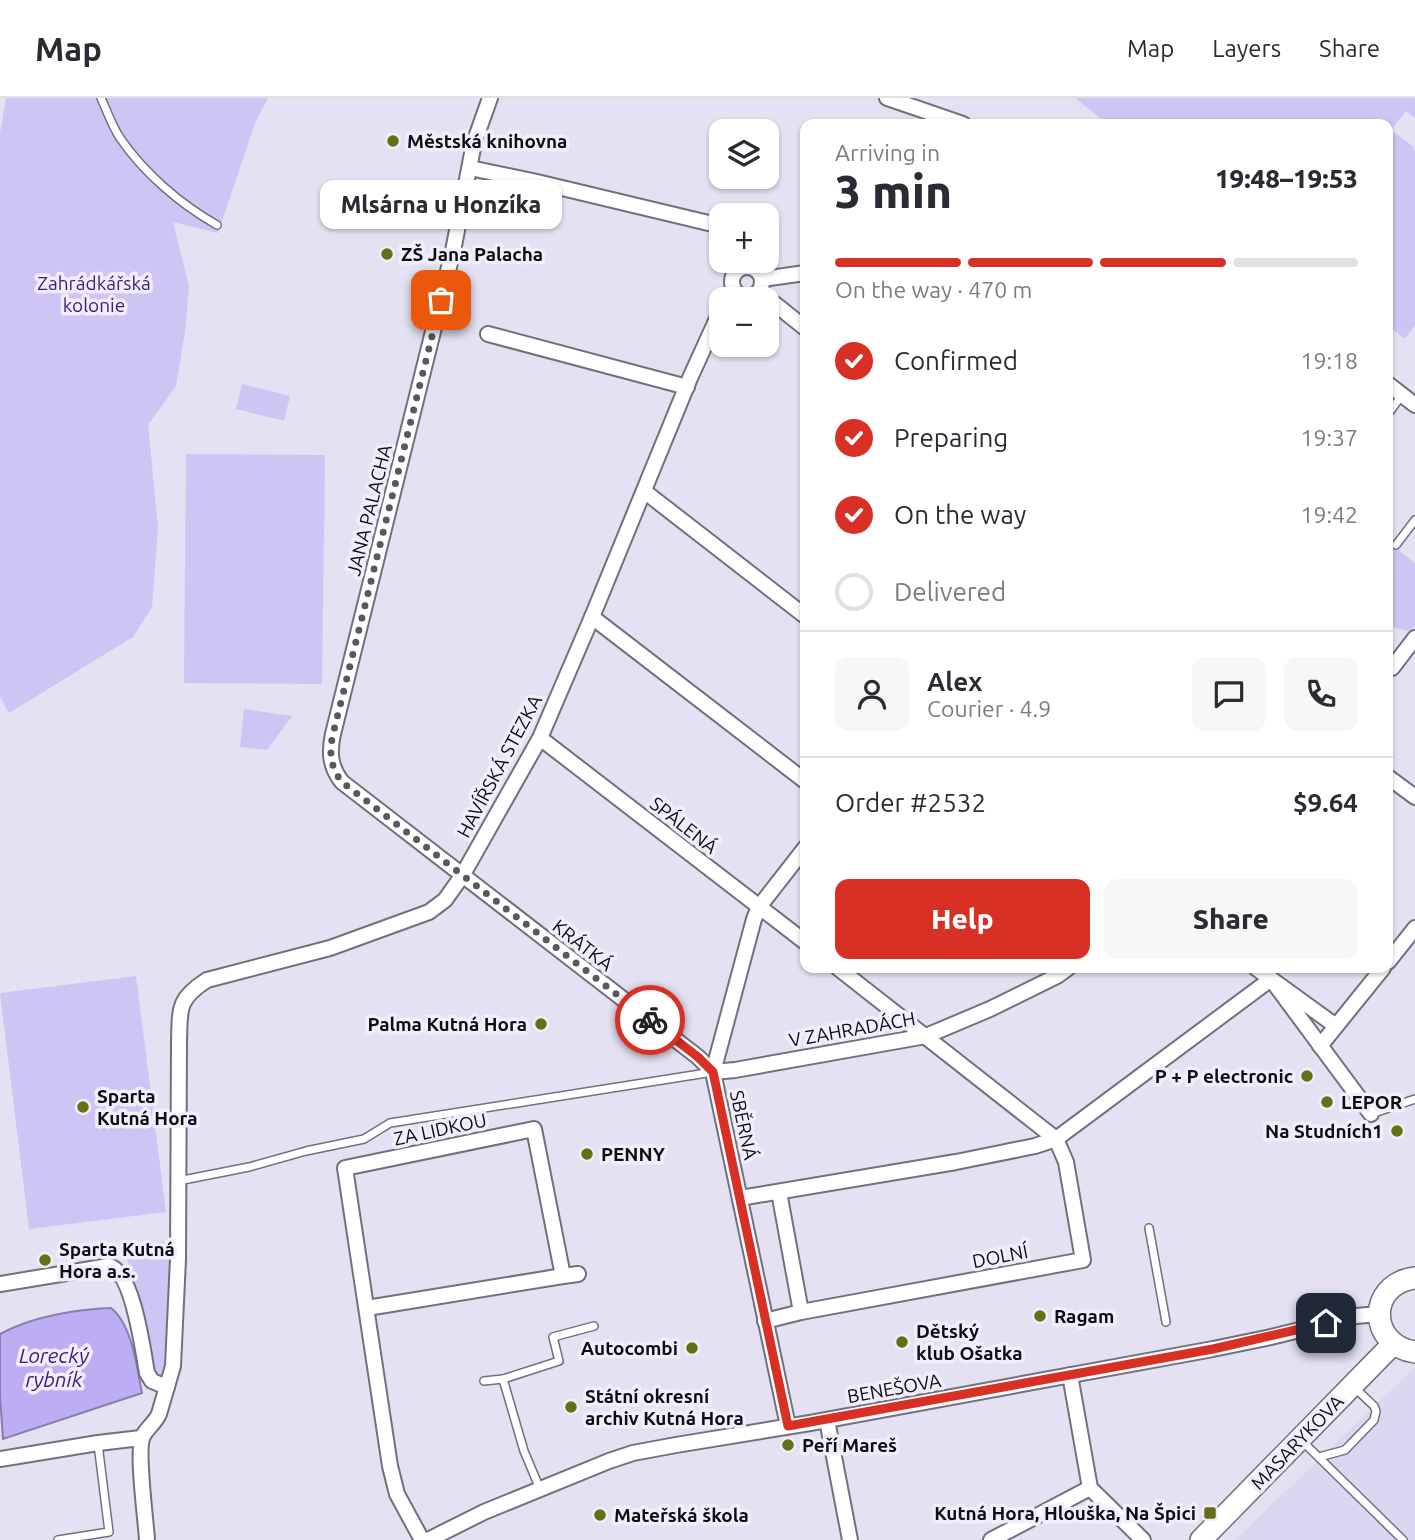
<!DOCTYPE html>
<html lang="en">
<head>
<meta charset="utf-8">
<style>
	:root { --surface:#fff; --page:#f7f7f7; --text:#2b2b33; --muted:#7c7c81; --line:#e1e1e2; --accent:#d93025 }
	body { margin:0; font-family:Ubuntu,sans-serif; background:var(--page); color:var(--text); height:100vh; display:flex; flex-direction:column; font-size:26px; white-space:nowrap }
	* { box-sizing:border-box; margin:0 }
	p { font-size:23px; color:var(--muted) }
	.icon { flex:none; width:38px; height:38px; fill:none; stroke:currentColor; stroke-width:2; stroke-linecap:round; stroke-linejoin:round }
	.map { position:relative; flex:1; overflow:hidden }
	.sheet { position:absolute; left:800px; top:21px; width:593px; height:854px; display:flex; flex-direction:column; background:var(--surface); border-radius:14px; box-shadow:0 2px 5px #0004 }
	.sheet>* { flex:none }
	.controls { position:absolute; left:709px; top:21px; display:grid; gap:14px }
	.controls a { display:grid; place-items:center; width:70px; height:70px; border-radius:14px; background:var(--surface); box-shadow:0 2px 5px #0004; font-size:35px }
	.pin { position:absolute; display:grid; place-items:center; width:60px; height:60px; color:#fff; margin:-30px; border-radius:14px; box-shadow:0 4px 10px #0006 }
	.courier { position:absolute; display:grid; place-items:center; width:70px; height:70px; margin:-35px; border:5px solid #d93025; border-radius:50%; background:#fff; color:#222; box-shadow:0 2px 9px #0007 }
	.bubble { position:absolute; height:49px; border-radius:14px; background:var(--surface); box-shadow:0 2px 5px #0004; font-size:23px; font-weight:800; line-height:49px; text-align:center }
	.head em { font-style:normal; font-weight:800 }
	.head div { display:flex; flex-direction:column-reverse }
	.head { display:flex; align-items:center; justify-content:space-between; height:119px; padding:0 35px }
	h1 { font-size:46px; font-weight:800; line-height:52px }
	.bar { display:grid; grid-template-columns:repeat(4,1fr); gap:10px 7px; align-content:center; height:84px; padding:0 35px }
	.bar i { height:9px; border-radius:5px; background:var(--line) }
	.bar .current { background:var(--accent) }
	.bar p { grid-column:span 4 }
	.line { display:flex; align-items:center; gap:18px; padding:0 35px; border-top:2px solid var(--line) }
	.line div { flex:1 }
	.round { display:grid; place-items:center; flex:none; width:74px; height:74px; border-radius:14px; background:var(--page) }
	ol { padding:0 35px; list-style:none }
	li { display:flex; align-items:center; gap:21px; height:77px }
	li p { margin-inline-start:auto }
	li .icon { padding:7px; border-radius:50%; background:var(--accent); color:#fff; stroke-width:4 }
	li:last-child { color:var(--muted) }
	li i { width:38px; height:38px; border:4px solid var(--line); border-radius:50% }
	.primary-button { display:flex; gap:14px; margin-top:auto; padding:14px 35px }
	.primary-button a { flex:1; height:80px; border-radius:14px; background:var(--accent); color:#fff; font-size:28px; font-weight:800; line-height:80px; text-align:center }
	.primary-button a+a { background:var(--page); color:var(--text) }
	header { display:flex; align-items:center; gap:42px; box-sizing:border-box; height:98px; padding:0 35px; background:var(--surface); border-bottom:2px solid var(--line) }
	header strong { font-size:33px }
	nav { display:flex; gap:38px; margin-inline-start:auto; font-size:24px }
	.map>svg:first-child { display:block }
	.built { fill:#dcd7f0 }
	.green { fill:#cec5f5 }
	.water { fill:#bdaef4; stroke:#887eb0; stroke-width:2 }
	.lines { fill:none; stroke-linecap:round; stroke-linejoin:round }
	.service-casing { stroke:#72707f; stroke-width:10 }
	.minor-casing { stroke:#72707f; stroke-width:18 }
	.primary-casing { stroke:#72707f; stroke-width:24 }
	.service { stroke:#fff; stroke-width:7 }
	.minor { stroke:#fff; stroke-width:14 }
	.primary { stroke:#fff; stroke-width:21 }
	.done { stroke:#595760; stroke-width:7; stroke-dasharray:0 12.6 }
	.route { stroke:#d93025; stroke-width:9 }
	.poi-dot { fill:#666f16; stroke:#f1eefc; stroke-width:2.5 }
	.labels { text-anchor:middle; stroke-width:7; stroke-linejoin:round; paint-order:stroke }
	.poi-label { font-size:19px; font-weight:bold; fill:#0e0d12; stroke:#f1eefc; text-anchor:start }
	.park-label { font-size:19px; fill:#3f1a7d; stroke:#f1eefc }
	.street-label { font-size:19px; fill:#0e0d12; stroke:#f1eefc }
	.water-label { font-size:21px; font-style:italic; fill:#3f1a7d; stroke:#f1eefc }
</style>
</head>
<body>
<header>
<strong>Map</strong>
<nav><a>Map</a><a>Layers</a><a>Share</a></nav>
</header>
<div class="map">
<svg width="1415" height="1442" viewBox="0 0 1415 1442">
	<rect width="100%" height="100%" fill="#e4e1f2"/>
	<!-- built -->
	<path class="built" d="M1415,1269v173h-180z"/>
	<!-- green -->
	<g class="green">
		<path d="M6,0h262l-13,25 -37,110 -45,-11 16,64 -4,46 -9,54 -28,39 10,102 -6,80 -19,30 -124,76 -9,-16v-564z"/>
		<path d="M1075,0h340v20l-9,-7 -15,19 23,17 -1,2 2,2v174l-10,14 -17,-13v-202h-280z"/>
		<path d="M242,286l48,12 -6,25 -48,-12z"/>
		<path d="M186,356l139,1 -3,229 -138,-1z"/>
		<path d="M1388,444l27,21v63l-6,5 -21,-5z"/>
		<path d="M244,611l48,7 -25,34 -27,-3z"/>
		<path d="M136,878l30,236 -137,17 -29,-236z"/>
		<path d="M173,1143l-7,127 -5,7 -7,-1 -14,-75 -14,-43 31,-5 -1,-9z"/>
	</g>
	<!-- water -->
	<path class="water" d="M111,1210c21,16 26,60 31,85l-139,46 -3,-42v-63c31,-17 76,-25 111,-26z"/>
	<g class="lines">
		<!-- service casing -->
		<g class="service-casing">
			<g id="service">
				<path d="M101,0c6,13 11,28 19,40 24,35 60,66 97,87"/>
				<path d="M1388,316l14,-19"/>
				<path d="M1396,447l19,-25"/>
				<path d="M1371,1016l44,-15"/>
				<path d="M178,1083l71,-14 57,-16 58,-12 26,-16 323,-51"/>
				<path d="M1149,1130l17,94"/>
				<path d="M503,1281l21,72 16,38"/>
				<path d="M484,1283l19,-2 56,-18 -6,-24 41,-11"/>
				<path d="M1301,1342l102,100"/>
				<path d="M1319,1359l26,-7 29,-30 2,-9 -2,-5 -20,-19"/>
				<path d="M58,1442l51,-8 -11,-88"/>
			</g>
		</g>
		<!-- minor casing -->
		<g class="minor-casing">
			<g id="minor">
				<path d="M490,0l-16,45 -21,108 -120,483c-4,18 -3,33 9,48l356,275 15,15"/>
				<path d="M887,0l76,26"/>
				<path d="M470,70l67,14 184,44"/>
				<circle cx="747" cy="184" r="15"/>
				<path d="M762,181l43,-6"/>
				<path d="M755,197l20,9 30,24"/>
				<path d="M488,236l199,53"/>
				<path d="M1388,286l27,21"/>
				<path d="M644,393l161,125"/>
				<path d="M592,519l213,164"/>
				<path d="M1392,570l23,-30"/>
				<path d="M540,640l265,204"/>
				<path d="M1388,679l27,20"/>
				<path d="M1388,864l27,-34"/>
				<path d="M1256,870l15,11 100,135"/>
				<path d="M1320,948l63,-78"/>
				<path d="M713,974l22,-2 191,-34 64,-27 67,-33 11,-8"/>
				<path d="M779,1094l22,120"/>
				<path d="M740,1100l216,-36 79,-16 21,-7 215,-160 65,47"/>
				<path d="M563,1178l15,-2"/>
				<path d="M0,1186l109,-18c24,5 34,85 38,107l5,8 15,6"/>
				<path d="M367,1210l196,-32 -29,-147 -189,39 45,298 7,28 25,46"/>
				<path d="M765,1223l36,-9 282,-52 -17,-98 -10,-23 -218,-171"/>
				<path d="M1070,1277l20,113 53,52"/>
				<path d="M827,1322l23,120"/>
				<path d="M788,1328l-75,-354 41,-153 5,-12 46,-59"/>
				<path d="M0,1361l98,-16 43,-5"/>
				<path d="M147,1442c-1,-19 -11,-91 -4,-104 4,-8 12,-13 16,-22l14,-48 5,-107 1,-217c1,-33 -2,-43 28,-62l123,-32 99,-36 16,-12 17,-24 78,-138 52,-121 98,-239 31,-68"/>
				<path d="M428,1442l56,-28 125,-51 24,-8 43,-8 134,-22 403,-74 58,-12 85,-21 23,-2"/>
				<path d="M991,1442l99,-52"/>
			</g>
		</g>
		<!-- primary casing -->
		<g class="primary-casing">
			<g id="primary">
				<path d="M1415,1180c-48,6 -47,67 0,74"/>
				<path d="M1201,1442l192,-196"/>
			</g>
		</g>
		<!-- service -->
		<use href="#service" class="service"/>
		<!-- minor -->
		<use href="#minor" class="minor"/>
		<!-- primary -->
		<use href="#primary" class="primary"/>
	</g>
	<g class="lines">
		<!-- done -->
		<path class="done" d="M441,202l-108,434c-4,18 -3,33 9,48l308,238"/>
		<!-- route -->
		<path class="route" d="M650,922l48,37 15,15 75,354 425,-77 113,-26"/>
	</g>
	<!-- markers -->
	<g class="poi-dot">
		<circle cx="393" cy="43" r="7"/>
		<circle cx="387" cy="156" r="7"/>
		<circle cx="541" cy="926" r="7"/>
		<circle cx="1307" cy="978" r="7"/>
		<circle cx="1327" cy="1004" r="7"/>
		<circle cx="83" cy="1009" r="7"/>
		<circle cx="1397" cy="1033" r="7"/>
		<circle cx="587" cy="1056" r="7"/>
		<circle cx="45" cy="1162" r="7"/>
		<circle cx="1040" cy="1218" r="7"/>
		<circle cx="902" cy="1244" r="7"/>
		<circle cx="692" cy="1250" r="7"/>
		<circle cx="571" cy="1309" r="7"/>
		<circle cx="788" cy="1347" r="7"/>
		<rect x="1203" y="1408" width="14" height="14" rx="3.5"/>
		<circle cx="600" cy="1417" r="7"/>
	</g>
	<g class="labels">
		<!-- poi labels -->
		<g class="poi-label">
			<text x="407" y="50">Městská knihovna</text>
			<text x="401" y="163">ZŠ Jana Palacha</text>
			<text x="527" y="933" text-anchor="end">Palma Kutná Hora</text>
			<text x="1293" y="985" text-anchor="end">P + P electronic</text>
			<text x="97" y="1005">Sparta<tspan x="97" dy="22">Kutná Hora</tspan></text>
			<text x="1341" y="1011">LEPOR</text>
			<text x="1383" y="1040" text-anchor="end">Na Studních1</text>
			<text x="601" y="1063">PENNY</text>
			<text x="59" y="1158">Sparta Kutná<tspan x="59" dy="22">Hora a.s.</tspan></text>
			<text x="1054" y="1225">Ragam</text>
			<text x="916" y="1240">Dětský<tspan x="916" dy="22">klub Ošatka</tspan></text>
			<text x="678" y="1257" text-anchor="end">Autocombi</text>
			<text x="585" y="1305">Státní okresní<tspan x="585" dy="22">archiv Kutná Hora</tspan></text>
			<text x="802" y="1354">Peří Mareš</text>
			<text x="1196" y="1422" text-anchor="end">Kutná Hora, Hlouška, Na Špici</text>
			<text x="614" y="1424">Mateřská škola</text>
		</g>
		<!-- park labels -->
		<g class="park-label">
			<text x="94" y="192">Zahrádkářská<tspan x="94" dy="22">kolonie</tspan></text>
		</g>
		<!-- street labels -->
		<g class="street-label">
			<text transform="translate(369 412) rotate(-76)" y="7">JANA PALACHA</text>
			<text transform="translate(499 668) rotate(-62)" y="7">HAVÍŘSKÁ STEZKA</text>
			<text transform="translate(684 727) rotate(38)" y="7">SPÁLENÁ</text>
			<text transform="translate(583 847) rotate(38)" y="7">KRÁTKÁ</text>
			<text transform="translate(852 931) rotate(-10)" y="7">V ZAHRADÁCH</text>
			<text transform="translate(744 1027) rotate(78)" y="7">SBĚRNÁ</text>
			<text transform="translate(440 1031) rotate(-12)" y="7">ZA LIDKOU</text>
			<text transform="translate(1000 1158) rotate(-11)" y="7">DOLNÍ</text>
			<text transform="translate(894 1290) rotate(-10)" y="7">BENEŠOVA</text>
			<text transform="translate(1297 1344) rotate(-46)" y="7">MASARYKOVA</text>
		</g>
		<!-- water labels -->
		<g class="water-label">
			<text x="54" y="1265">Lorecký<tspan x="54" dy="24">rybník</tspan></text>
		</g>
	</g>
</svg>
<div class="controls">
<a><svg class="icon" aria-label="layers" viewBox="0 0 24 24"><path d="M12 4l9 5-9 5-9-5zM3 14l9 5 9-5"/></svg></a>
<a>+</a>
<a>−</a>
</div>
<div class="pin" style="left:441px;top:202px;background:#ea580c"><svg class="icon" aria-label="bag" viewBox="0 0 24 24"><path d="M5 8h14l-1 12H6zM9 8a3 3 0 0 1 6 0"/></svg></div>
<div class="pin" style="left:1326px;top:1225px;background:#1f2937"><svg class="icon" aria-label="home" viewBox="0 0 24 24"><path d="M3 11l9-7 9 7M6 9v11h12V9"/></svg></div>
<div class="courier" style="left:650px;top:922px"><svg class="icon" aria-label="bike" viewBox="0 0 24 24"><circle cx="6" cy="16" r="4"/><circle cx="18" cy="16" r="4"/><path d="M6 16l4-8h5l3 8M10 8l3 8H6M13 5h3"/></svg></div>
<div class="bubble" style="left:320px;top:82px;width:242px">Mlsárna u Honzíka</div>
<section class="sheet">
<div class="head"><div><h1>3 min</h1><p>Arriving in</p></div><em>19:48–19:53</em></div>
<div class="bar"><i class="current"></i><i class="current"></i><i class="current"></i><i></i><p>On the way · 470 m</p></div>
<ol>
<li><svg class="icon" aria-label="check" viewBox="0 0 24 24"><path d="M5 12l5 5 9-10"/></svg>Confirmed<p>19:18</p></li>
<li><svg class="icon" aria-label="check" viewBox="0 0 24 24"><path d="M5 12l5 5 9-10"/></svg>Preparing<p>19:37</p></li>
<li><svg class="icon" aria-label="check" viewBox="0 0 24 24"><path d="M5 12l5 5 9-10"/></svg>On the way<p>19:42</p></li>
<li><i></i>Delivered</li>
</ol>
<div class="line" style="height:126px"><a class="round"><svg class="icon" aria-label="person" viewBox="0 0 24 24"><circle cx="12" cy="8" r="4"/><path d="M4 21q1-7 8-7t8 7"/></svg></a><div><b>Alex</b><p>Courier · 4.9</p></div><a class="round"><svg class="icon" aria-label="chat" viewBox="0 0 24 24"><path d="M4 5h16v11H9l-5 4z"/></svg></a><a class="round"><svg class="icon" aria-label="phone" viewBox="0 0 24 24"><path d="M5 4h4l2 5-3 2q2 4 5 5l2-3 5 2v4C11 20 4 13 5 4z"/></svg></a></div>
<div class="line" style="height:91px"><div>Order #2532</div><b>$9.64</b></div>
<div class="primary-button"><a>Help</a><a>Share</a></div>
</section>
</div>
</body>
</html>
